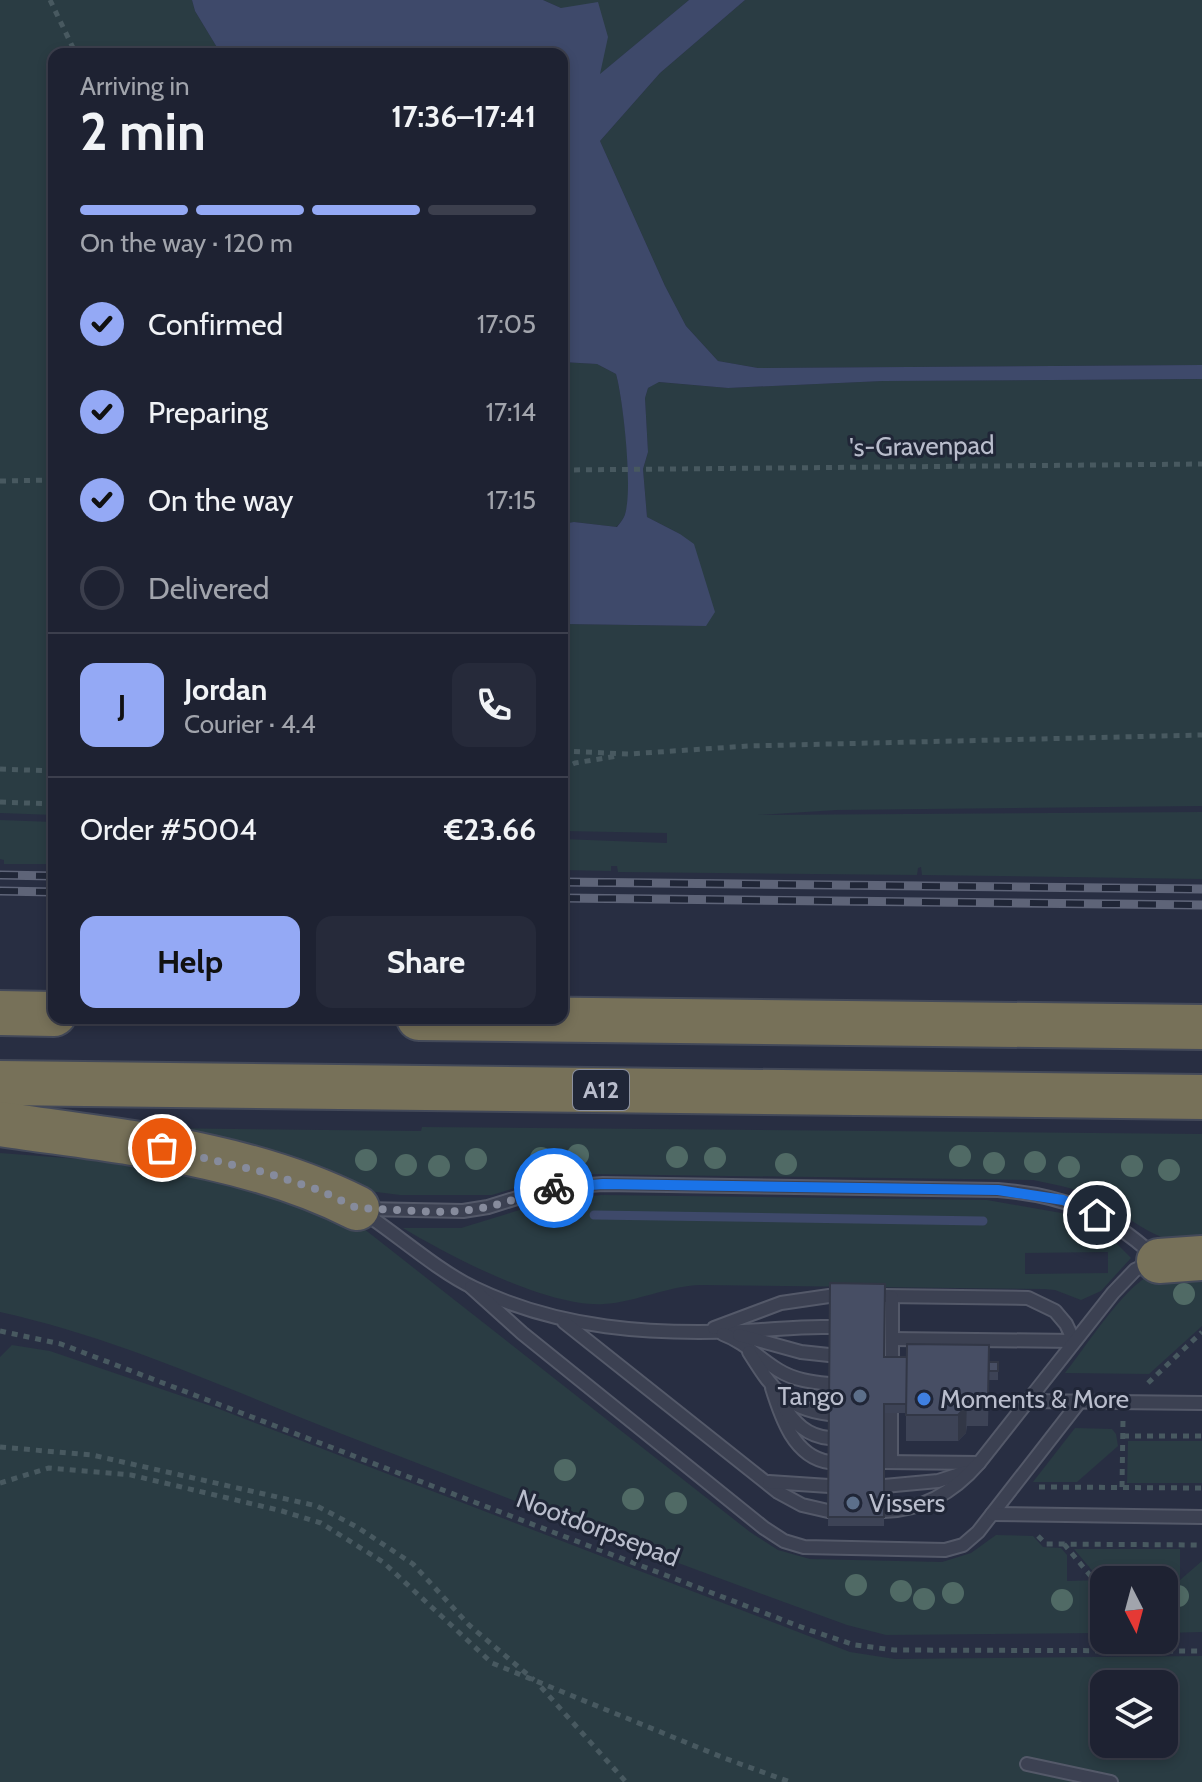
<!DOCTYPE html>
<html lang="en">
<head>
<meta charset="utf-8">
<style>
	:root { --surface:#1e2232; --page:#262a3a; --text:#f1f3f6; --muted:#a1a4ac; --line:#3c3f4d; --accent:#94a9f5 }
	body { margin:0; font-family:Cabin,sans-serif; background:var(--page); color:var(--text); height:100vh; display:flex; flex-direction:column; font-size:30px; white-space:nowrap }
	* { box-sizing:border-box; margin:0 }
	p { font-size:26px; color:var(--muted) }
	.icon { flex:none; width:44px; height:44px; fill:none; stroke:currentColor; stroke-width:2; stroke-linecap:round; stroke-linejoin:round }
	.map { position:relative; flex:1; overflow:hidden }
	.sheet { position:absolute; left:48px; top:48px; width:520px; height:976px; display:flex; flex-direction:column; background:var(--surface); border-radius:16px; box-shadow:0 4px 12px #0003,0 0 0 2px var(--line) }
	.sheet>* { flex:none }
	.needle { width:52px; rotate:174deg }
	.fabs { position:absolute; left:1090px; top:1566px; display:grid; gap:16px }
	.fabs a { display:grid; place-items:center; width:88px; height:88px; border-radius:16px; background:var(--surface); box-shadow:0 4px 12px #0003,0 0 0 2px var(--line); font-size:40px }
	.pin { position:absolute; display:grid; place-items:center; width:68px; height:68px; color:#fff; margin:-34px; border:4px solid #fff; border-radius:50%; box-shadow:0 2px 8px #0007 }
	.courier { position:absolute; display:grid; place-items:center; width:80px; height:80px; margin:-40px; border:6px solid #1a73e8; border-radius:50%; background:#fff; color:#222; box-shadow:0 2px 10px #0007 }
	.overview em { font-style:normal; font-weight:800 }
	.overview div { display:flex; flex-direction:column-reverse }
	.overview { display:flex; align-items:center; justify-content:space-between; height:136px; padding:0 32px }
	h1 { font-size:52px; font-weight:800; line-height:60px }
	.bar { display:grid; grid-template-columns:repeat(4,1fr); gap:12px 8px; align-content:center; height:96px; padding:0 32px }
	.bar i { height:10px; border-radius:6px; background:var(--line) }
	.bar .selected { background:var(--accent) }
	.bar p { grid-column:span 4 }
	.line { display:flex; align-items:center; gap:20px; padding:0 32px; border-top:2px solid var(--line) }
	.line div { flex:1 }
	.round { display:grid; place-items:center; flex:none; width:84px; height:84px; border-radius:16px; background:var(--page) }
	ol { padding:0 32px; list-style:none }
	li { display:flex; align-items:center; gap:24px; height:88px }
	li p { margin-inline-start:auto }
	li .icon { padding:8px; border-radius:50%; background:var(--accent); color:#111; stroke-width:4 }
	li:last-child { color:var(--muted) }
	li i { width:44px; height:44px; border:4px solid var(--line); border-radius:50% }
	.cta { display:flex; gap:16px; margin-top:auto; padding:16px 32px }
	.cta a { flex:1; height:92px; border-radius:16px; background:var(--accent); color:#111; font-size:32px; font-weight:800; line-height:92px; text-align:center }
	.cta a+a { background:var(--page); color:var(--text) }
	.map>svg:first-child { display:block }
	.green { fill:#2a3c43; fill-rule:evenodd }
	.water { fill:#3e496a }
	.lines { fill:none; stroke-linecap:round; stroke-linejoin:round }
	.stream { stroke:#3e496a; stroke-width:9 }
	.service-casing { stroke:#545969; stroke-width:16 }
	.motorway-casing { stroke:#434959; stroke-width:48 }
	.path { stroke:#485960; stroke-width:5; stroke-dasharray:6 6; stroke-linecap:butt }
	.service { stroke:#3c4152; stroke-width:12 }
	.motorway { stroke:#777159; stroke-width:44 }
	.rail-casing { stroke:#5e6478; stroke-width:9 }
	.rail { stroke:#202637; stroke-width:6; stroke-dasharray:18; stroke-linecap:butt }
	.tree { fill:#506a65 }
	.wall { fill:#3d4356 }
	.shaded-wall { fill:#323746 }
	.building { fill:#474e64; stroke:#323746; stroke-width:2 }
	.done { stroke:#868b9c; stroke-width:8; stroke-dasharray:0 14.4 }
	.route { stroke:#1a73e8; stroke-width:10 }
	.service-dot { fill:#5c6f8a; stroke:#202637; stroke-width:3 }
	.shop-dot { fill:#3f7fe0; stroke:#202637; stroke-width:3 }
	.labels { text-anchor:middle; stroke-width:6; stroke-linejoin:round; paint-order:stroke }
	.shield { fill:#202637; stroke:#8b909f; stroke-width:2 }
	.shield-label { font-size:24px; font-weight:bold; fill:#b9bdcc }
	.street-label { font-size:26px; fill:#b9bdcc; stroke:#202637 }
	.poi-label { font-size:26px; fill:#b9bdcc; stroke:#202637; text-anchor:start }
</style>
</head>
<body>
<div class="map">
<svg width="1202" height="1782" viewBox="0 0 1202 1782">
	<rect width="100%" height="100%" fill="#282e42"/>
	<!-- green -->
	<g class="green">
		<path d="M0,0h192l3,11 26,43h-167v761l-54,-2z"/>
		<path d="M543,0h146l-90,75 -38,-67z"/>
		<path d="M745,0h457v365l-444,3 -40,-7 -32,-35 -21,-40 -65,-145 60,-68z"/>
		<path d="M562,362l35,2 19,10c7,25 19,121 8,143 -2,4 -5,7 -8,10l-41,-5 -13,2z"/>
		<path d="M1202,379v427l-365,4 -79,5 444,-3v67l-280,-4 -1,-8 -3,1 -1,7 -299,-3 -1,-6h-6v5l-49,-1v-31l105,4v-10l-105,-2v-207l144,2 -26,-92 -33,-17 -4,-48 5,-17 -3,-54 3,-10 10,-6 70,6 155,-7z"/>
		<path d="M0,820l54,2v42h-50v-4l-4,-1z"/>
		<path d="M422,1127l780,7v113c-55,-6 -69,-31 -114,-52 -17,-8 -36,-11 -55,-15l-446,-6 -40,4 -55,17h-92l-39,-5 -208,-62 268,3z"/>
		<path d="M0,1153l80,6 172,25 102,37 396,311 28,18 32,9 132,3 29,-9 25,-18 37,1 10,11 18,1 6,7v26l33,-1 -26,-31h106v31l22,-19v71l-38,1v-53h-60v53l-218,2 -39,-10c-170,-61 -337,-126 -505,-191 -112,-44 -224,-96 -342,-122z"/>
		<path d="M602,1195l385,5 80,14 33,17 15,11 16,16 -30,33 -20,9 -26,-10 -11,-1 -343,-4c-34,1 -64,17 -97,19 -55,4 -153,-47 -201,-76h58l91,-28zM1108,1252v21l-83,1v-21z"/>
		<path d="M1202,1270v56l-53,48 -84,-1c18,-22 62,-91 87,-98 15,-4 34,-3 50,-5z"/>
		<path d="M12,1345l38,6 164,56 636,245 45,7 307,-3v126h-1202v-425zM1104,1684h60v60h-60z"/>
		<path d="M1075,1428l37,1 4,5 2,12 -41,36h-44z"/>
		<path d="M1128,1441h74v42h-75z"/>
	</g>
	<!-- water -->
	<path class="water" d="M192,0h351l18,8 37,-6 10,35 -8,37 89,-74h56l-85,73 -60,68 65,145 21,40 32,35 40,7 444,-3v14l-319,2 -155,7 -69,-6 -11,6 -3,10 3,54 -5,17 4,48 33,17 14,10 21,68 -9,14 -144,-2v-100l12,-2 43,5c2,-3 5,-6 7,-10 10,-22 -1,-119 -8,-143l-19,-10 -35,-2v-308h-341l-26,-43z"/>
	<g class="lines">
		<!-- stream -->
		<path class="stream" d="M594,1215l389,6"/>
		<!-- service casing -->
		<g class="service-casing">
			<g id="service">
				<path d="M364,1209l99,2 25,-4 61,-19 54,-4 395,6c64,5 108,22 155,65"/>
				<path d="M363,1212c35,23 75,59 111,76 85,41 177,47 270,43 28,-1 57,-5 85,-4"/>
				<path d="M471,1287l51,46 242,195 20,13 20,6 141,3 18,-5 15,-13 102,-131"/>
				<path d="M885,1296l143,2 27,13 11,13 8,17 -182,-2"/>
				<path d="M564,1322l214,170 24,13 26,6"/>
				<path d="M714,1328l67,-25 48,-7"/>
				<path d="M723,1334c22,8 35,24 55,36 16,10 33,12 51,14"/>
				<path d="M739,1335l62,17 28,3"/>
				<path d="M749,1352c22,35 36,57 80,62"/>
				<path d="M892,1366v-69"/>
				<path d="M772,1388c9,29 22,69 57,74"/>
				<path d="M1027,1401l175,2"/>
				<path d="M783,1405c11,18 24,31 46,33"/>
				<path d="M884,1462l95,1"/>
				<path d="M891,1462v-49"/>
				<path d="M769,1482l60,4"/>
				<path d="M884,1486l54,-5 28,-9"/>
				<path d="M884,1511c38,-1 70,-19 95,-48l134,-170 22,-23 17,-8"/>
				<path d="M992,1514l210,3"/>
				<path d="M1027,1764l84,18"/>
			</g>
		</g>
		<!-- motorway casing -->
		<g class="motorway-casing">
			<g id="motorway">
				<path d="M0,1013l54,1"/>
				<path d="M419,1018l783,9"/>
				<path d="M0,1083l1202,14"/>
				<path d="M0,1124c121,18 246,28 357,84"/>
				<path d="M1159,1261l43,-3"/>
			</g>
		</g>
		<!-- path -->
		<g class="path">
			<path d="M50,0l26,54"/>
			<path d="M562,470l640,-6"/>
			<path d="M0,481l54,-1"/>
			<path d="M562,751l67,3 119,-8 454,-11"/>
			<path d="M0,769l54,2"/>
			<path d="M562,769l13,-6 42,-7"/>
			<path d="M0,802l54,2"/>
			<path d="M0,1331l61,13 748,286 46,15 39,5 308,1"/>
			<path d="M1148,1383l54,-51"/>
			<path d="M1123,1436h79"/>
			<path d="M0,1447l92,8 225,51 40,21 56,37 56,61 65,55"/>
			<path d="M0,1483l49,-15 82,7 151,36 39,12 62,39 109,101 232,95 66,24"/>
			<path d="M1039,1487l163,1"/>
			<path d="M1122,1487l1,-67"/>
			<path d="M1038,1536l8,8 156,1"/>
			<path d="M1064,1544l30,36"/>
			<path d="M541,1687l85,95"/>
		</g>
		<!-- service -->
		<use href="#service" class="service"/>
		<!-- motorway -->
		<use href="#motorway" class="motorway"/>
		<!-- rail casing -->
		<g class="rail-casing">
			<g id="rail">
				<path d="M0,875l54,1"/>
				<path d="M562,882l640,7"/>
				<path d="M0,891l54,1"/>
				<path d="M562,898l640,7"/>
			</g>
		</g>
		<!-- rail -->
		<use href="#rail" class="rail"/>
	</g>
	<!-- trees -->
	<g class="tree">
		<circle cx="578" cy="1155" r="11"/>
		<circle cx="960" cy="1156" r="11"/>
		<circle cx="677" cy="1157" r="11"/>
		<circle cx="541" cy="1158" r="11"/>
		<circle cx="715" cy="1158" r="11"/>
		<circle cx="476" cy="1159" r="11"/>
		<circle cx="366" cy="1160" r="11"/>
		<circle cx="1035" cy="1162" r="11"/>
		<circle cx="994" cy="1163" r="11"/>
		<circle cx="786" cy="1164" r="11"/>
		<circle cx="406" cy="1165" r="11"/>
		<circle cx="439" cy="1166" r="11"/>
		<circle cx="1132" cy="1166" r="11"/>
		<circle cx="1069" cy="1167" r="11"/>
		<circle cx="1169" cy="1170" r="11"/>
		<circle cx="1184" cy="1294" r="11"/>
		<circle cx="565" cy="1470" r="11"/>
		<circle cx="633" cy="1499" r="11"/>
		<circle cx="676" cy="1503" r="11"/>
		<circle cx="856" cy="1585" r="11"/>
		<circle cx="901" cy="1591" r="11"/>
		<circle cx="953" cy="1593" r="11"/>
		<circle cx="1178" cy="1596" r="11"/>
		<circle cx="924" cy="1599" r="11"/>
		<circle cx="1062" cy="1600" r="11"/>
	</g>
	<!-- wall -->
	<path class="wall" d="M830,1283l54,74 114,5v18h-9l-1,46h-21l-1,7 -8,8h-52v-28h-22v113h-56z"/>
	<!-- shaded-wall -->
	<path class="shaded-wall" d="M967,1400l-1,33 -8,8v-26z"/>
	<!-- building -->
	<g class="building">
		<path d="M830,1283l55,1 -1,73h23v47h-23v113h-56z"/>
		<path d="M907,1344l82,1 -1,55h-21l-1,7 -8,8h-52z"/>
		<rect x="989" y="1362" width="9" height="9"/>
	</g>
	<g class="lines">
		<!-- done -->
		<path class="done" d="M162,1148l105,25 52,17 38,18 79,4 27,-1 25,-4 66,-19"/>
		<!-- route -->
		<path class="route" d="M554,1188l49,-4 395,6 65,10 34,15"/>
	</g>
	<!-- markers -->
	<g class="service-dot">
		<circle cx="860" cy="1396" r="8"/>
		<circle cx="853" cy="1503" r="8"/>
	</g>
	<circle class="shop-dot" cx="924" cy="1399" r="8"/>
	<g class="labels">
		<!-- shield labels -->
		<rect class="shield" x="573" y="1070" width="56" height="40" rx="6"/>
		<g class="shield-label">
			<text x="601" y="1098">A12</text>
		</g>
		<!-- street labels -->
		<g class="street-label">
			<text transform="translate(922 446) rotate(-1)" y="9">'s-Gravenpad</text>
			<text transform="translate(598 1528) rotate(21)" y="9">Nootdorpsepad</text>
		</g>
		<!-- poi labels -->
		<g class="poi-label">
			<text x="844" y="1405" text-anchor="end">Tango</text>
			<text x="940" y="1408">Moments &amp; More</text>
			<text x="869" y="1512">Vissers</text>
		</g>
	</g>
</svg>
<div class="fabs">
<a><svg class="needle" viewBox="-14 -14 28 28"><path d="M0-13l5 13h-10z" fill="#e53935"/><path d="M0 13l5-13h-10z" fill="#a1a4ac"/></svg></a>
<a><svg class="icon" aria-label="layers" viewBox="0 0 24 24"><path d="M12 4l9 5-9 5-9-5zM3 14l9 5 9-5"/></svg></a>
</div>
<div class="pin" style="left:162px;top:1148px;background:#ea580c"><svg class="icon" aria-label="bag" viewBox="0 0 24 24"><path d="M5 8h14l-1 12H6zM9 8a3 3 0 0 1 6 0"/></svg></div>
<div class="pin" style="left:1097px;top:1215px;background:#1f2937"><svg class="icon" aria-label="home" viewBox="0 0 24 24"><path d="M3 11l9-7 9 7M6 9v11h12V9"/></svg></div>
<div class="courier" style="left:554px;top:1188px"><svg class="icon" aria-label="bike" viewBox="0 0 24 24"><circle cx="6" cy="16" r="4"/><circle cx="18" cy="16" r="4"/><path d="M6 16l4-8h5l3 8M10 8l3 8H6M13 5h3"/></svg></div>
<section class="sheet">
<div class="overview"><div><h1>2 min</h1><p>Arriving in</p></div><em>17:36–17:41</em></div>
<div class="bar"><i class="selected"></i><i class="selected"></i><i class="selected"></i><i></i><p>On the way · 120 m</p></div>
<ol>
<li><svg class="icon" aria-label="check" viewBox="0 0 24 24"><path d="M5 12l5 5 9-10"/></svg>Confirmed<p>17:05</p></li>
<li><svg class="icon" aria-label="check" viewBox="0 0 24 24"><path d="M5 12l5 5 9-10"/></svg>Preparing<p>17:14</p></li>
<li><svg class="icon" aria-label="check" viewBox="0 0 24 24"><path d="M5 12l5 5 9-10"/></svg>On the way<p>17:15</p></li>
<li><i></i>Delivered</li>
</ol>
<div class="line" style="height:144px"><b class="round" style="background:var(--accent);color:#111">J</b><div><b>Jordan</b><p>Courier · 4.4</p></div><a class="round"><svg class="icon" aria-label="phone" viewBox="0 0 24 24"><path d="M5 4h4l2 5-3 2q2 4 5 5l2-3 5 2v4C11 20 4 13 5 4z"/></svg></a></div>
<div class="line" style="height:104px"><div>Order #5004</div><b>€23.66</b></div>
<div class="cta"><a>Help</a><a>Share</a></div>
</section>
</div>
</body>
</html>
